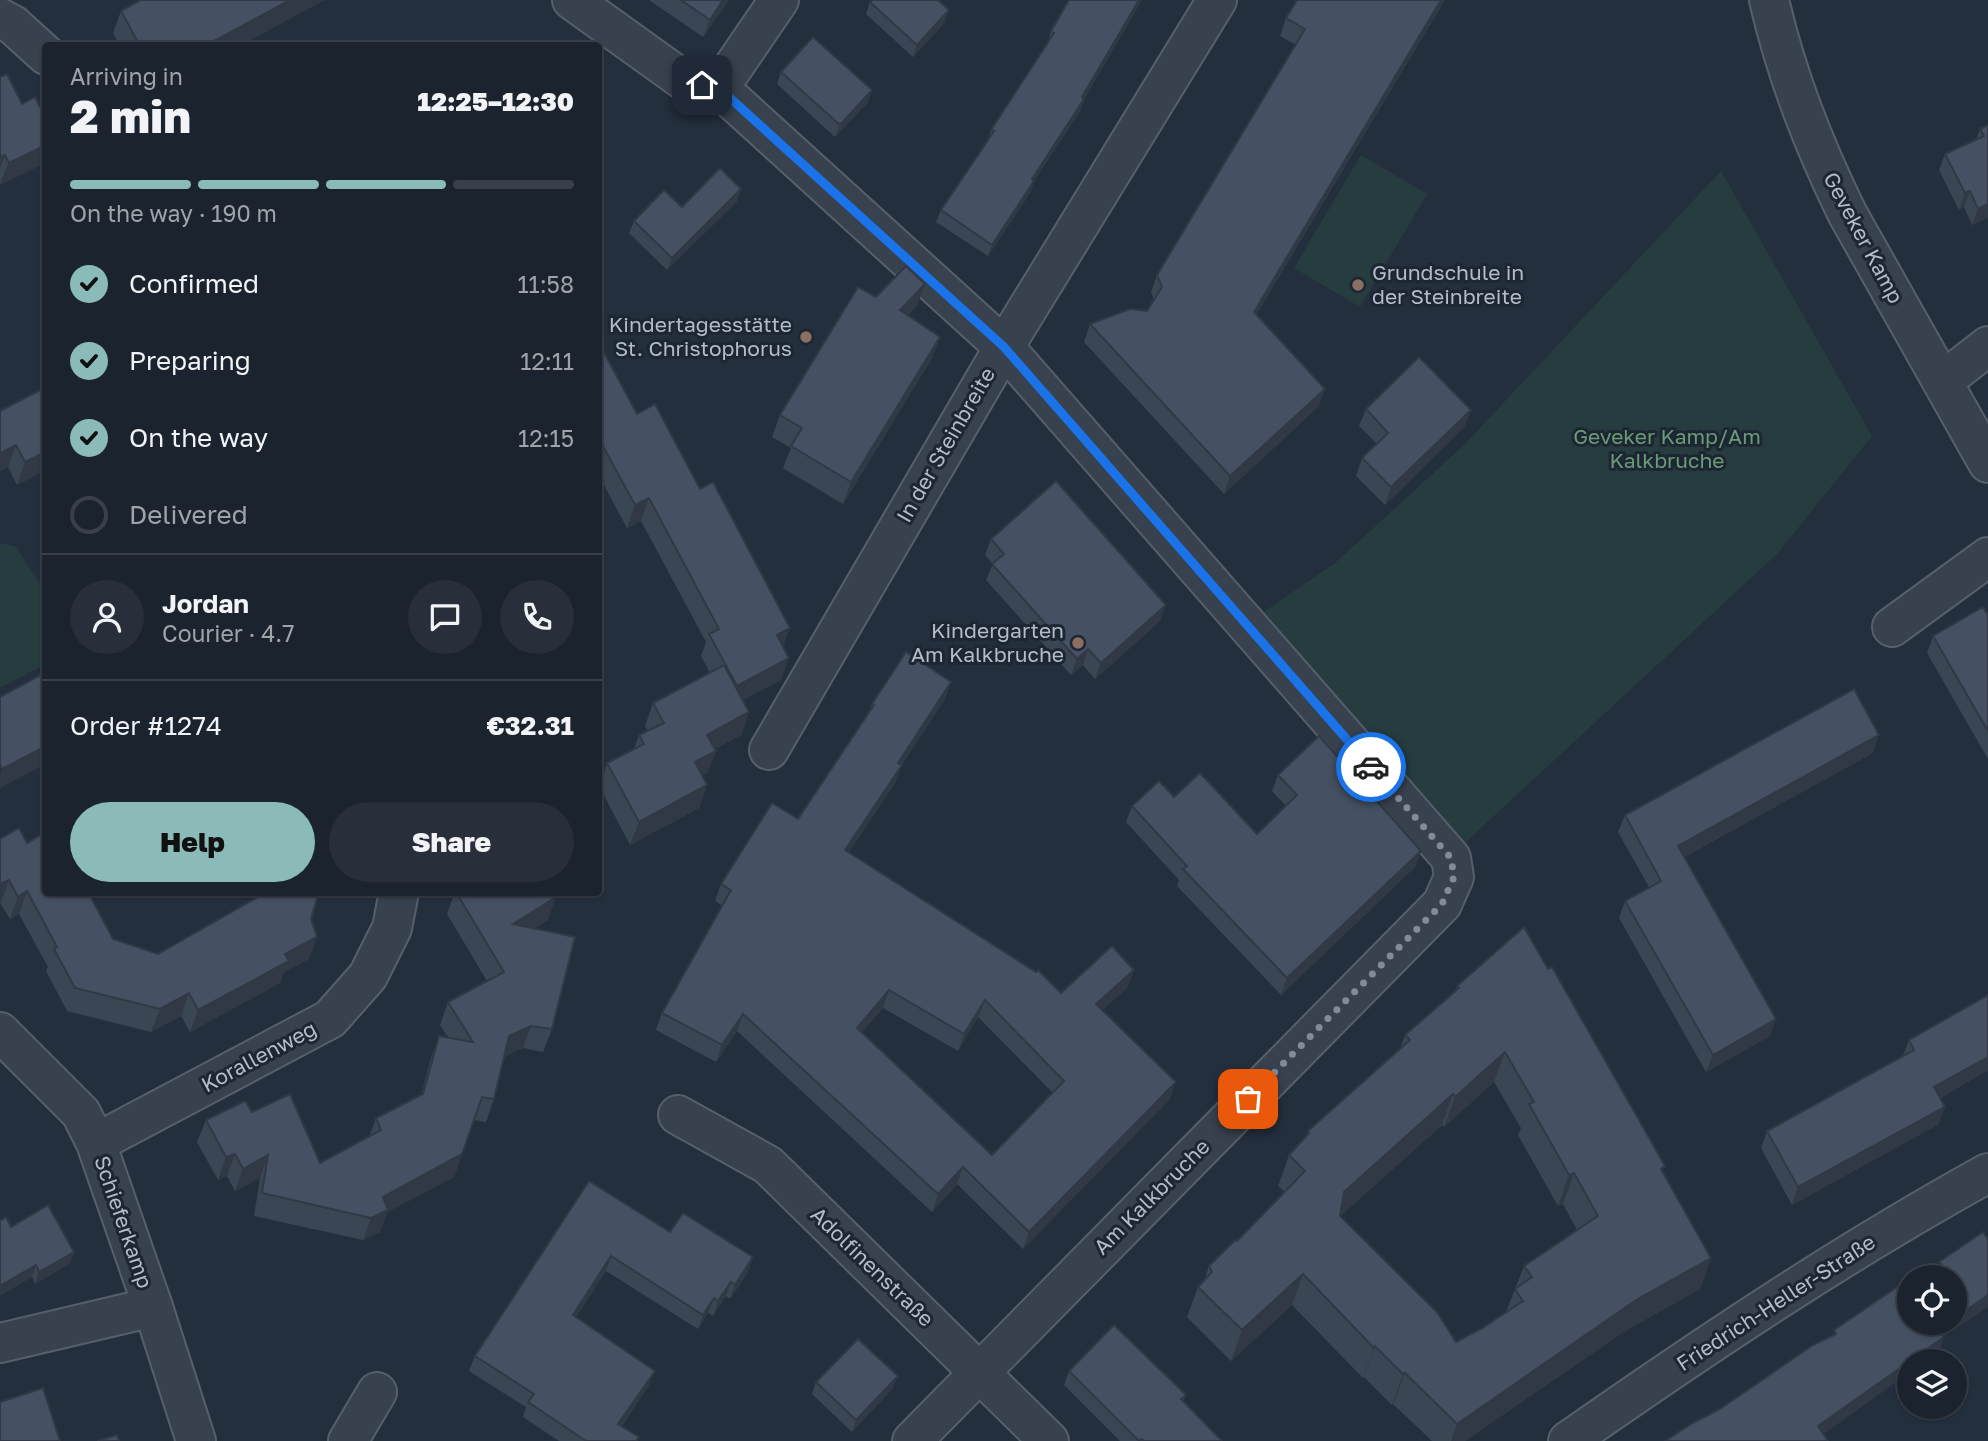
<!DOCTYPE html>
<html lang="en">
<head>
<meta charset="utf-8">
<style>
	:root { --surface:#1b232e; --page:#282f3a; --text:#f1f3f6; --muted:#a0a4aa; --line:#39404a; --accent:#8bbbb9 }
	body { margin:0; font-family:"Golos Text",sans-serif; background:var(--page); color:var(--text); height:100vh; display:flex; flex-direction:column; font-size:26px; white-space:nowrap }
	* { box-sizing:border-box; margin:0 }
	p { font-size:23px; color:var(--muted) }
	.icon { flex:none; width:38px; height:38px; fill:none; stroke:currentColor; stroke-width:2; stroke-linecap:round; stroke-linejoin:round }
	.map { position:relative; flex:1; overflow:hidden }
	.panel { position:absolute; left:42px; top:42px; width:560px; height:854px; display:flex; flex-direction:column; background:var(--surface); border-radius:7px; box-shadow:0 2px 5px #0004,0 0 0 2px var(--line) }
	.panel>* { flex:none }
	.fabs { position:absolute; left:1897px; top:1265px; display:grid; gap:14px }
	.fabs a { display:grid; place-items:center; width:70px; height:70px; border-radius:50%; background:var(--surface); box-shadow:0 2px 5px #0004,0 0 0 2px var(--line); font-size:35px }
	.pin { position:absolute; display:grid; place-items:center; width:60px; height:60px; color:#fff; margin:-30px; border-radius:14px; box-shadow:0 4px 10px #0006 }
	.courier { position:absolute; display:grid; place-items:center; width:70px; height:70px; margin:-35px; border:5px solid #1a73e8; border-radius:50%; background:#fff; color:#222; box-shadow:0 2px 9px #0007 }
	.headline em { font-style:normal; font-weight:800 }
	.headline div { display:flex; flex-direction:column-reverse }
	.headline { display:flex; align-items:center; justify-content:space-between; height:119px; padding:0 28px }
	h1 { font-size:46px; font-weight:800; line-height:52px }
	.bar { display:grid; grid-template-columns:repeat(4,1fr); gap:10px 7px; align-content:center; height:84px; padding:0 28px }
	.bar i { height:9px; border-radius:5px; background:var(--line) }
	.bar .active { background:var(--accent) }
	.bar p { grid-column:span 4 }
	.line { display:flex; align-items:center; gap:18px; padding:0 28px; border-top:2px solid var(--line) }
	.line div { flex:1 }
	.round { display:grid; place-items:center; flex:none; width:74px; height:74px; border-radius:37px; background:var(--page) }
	ol { padding:0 28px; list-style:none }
	li { display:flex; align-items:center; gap:21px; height:77px }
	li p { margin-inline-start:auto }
	li .icon { padding:7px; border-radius:50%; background:var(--accent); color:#111; stroke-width:4 }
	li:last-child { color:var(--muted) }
	li i { width:38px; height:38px; border:4px solid var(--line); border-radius:50% }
	.button { display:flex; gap:14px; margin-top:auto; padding:14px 28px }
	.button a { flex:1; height:80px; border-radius:42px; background:var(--accent); color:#111; font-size:28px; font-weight:800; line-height:80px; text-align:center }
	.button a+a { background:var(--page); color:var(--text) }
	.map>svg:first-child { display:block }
	.park { fill:#263c3f }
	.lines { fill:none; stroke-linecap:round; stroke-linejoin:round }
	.minor-casing { stroke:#565f6c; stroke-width:42 }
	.minor { stroke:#38414e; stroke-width:38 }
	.wall { fill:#3b4654; fill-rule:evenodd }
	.shaded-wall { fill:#303945 }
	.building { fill:#455162; stroke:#303945; stroke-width:2; fill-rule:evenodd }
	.done { stroke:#828b98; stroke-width:7; stroke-dasharray:0 12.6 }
	.route { stroke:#1a73e8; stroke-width:9 }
	.education-dot { fill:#8d6e63; stroke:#1d2633; stroke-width:2.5 }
	.labels { text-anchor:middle; stroke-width:6; stroke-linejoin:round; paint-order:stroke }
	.street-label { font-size:21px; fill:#b4bcc9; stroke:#1d2633 }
	.poi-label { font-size:21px; fill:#b4bcc9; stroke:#1d2633; text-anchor:end }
	.park-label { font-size:21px; fill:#6b9a76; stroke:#1d2633 }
</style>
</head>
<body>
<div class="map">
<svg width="1988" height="1441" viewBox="0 0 1988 1441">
	<rect width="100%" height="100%" fill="#242f3e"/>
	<!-- park -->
	<g class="park">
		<path d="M1361,155l66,39 -67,113 -66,-39z"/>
		<path d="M1721,171l151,265 -94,117 -324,300 -195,-238 76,-52 128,-117z"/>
		<path d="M0,543l16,4 29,45 1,72 -46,24z"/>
	</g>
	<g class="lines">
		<!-- minor casing -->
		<g class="minor-casing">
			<g id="minor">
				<path d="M572,0l114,82 33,6 285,259 447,511 3,19 -12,27 -530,537"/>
				<path d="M1769,0c18,77 44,143 78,213l141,250"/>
				<path d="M0,18l13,7 33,30"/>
				<path d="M719,88l60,-88"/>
				<path d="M1943,381l45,-35"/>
				<path d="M1892,627l96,-70"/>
				<path d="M769,750l235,-403 213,-347"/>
				<path d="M0,1032l81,81 15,30 57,164 43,134"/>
				<path d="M678,1115l90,50 281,276"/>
				<path d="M96,1143l234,-124 38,-43 24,-48 7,-36"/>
				<path d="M0,1343l153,-36"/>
				<path d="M348,1441l29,-49"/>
				<path d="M1568,1441c136,-95 275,-188 420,-268"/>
			</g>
		</g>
		<!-- minor -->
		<use href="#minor" class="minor"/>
	</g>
	<!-- wall -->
	<g class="wall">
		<path d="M141,0h183l-85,46h-119l-7,-13 8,-22z"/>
		<path d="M649,0h80l-26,37z"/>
		<path d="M1069,0h73l-58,99 -4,12 -46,70 -4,12 -42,63 -52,-34 5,-12 47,-70 3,-10 57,-87 3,-12z"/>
		<path d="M1297,0h148l-189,314 63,92 -95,88 -140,-152 6,-18 57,-13 7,-11 -3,-8 6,-17 139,-230 -16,-9 6,-18z"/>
		<path d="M870,2l75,20 -32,35 -47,-43z"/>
		<path d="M781,72l87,30 -33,35 -58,-53z"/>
		<path d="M0,77l22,27 13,-7 -35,88z"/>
		<path d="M1988,125v93l-16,7 -8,-18 -5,3 -20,-40 6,-16 31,-15 4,-10z"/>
		<path d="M741,189l-4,12 -70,69 -38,-37 5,-12z"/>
		<path d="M876,297l41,9 -9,9 32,22 -8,21 -89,146 -60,-36 8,-20 -19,-11 8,-22z"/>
		<path d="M598,346l39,68 146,232 -2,34 -38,20 6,12 -8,23 -26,14 1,2 -9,22 -5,3 5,9 -8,23 -69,37 -31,-59 8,-23 27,-14 5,-14 9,-4 -3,-5 8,-23 57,-30 -9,-17 5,-14 -65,-121 -14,7 -29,-54z"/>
		<path d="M1366,409l105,1 -7,17 -79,78 -29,-29 6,-18 15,-14 -18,-18z"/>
		<path d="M0,411l46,59 -29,15 -9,-18z"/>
		<path d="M991,539l169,82 -65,58 -12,-14 -12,10 -85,-95 7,-16 -8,-9z"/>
		<path d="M1988,615v144l-61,-106 6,-17z"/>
		<path d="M945,699l-44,66 -6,18 -46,69 212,141 67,-6 -26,23 68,89 -147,150 -66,-65 -25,28 -195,-181 -21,31 -60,-32 6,-17 61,-107 -8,-5 6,-17 77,-65 71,-107 3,-8zM883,1008l75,43 20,-34 74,75 -60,63 -130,-123z"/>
		<path d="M1873,753l-189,104 86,179 -64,36 -87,-154 6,-17 24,-14 -31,-55 7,-17z"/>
		<path d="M1278,775l143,76 -6,16 -134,128 -104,-109 2,-6 -53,-58 6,-16 125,28 29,-28 -14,-15z"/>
		<path d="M0,839l27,4 86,96 45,15 153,-35 -2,40 -25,13 -4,11 -90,49 -9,-16 -30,16 -84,-21 -21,-40 2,-4 -29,-53 -9,5 -10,-16z"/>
		<path d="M455,892h99l-6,28 -14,9 18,100 -9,23 -20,-4 -19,9 -10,42 -8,23 -12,-2 -20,57 -67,35 -7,20 -17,8 -109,-24 6,-38 -25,13 -8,-15 -9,4 -21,-38 9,-22 46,-8 68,51 49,-26 7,-19 45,-22 10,-38 8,-22 9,1 -8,-12 8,-23 39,-21 -40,-67z"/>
		<path d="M1457,986l206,187 48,85 -11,31 -75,42 -160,110h-33l-39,-37 -1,1 -28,-28 -1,1 -71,-73 -61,56 -44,-44 11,-30 6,-6 5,-15 28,-25 48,-49 -7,-6 11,-31 16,-17 3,-7 92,-82 5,-14 51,-44zM1494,1082l27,46 -3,7 40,71 5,-2 14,26 -53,36 -18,46 -25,17 -25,13 -116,-126 102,-91 2,2z"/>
		<path d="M1988,995v75l-48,28 -1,26 -147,81 -31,-57 6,-17 136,-75 6,-16z"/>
		<path d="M589,1181l81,51 78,40 -18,27 -4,-3 -13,20 -5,-3 -10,16 -92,-58 -30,46 73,68 -27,41 17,11 -2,4h-78l-36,-24 3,-10 -57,-36 6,-15z"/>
		<path d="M11,1227l63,25 -4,11 -35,21z"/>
		<path d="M1069,1371l117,24 -3,6 39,40h-102l-56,-56z"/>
		<path d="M816,1382l77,6 -41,44 -40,-38z"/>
	</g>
	<!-- shaded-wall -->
	<g class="shaded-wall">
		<path d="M290,0h34l-85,46h-34z"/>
		<path d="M723,0h6l-26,37 7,-17z"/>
		<path d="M1139,0h3l-63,107 5,-8 -4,12 -49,75 3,-5 -4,12 -42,63 4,-11 90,-148z"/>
		<path d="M1441,0h4l-197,329 6,-17z"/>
		<path d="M949,10l-4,12 -32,35 4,-12z"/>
		<path d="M872,90l-4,12 -33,35 5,-12z"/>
		<path d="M46,145v18l-46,22 9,-22z"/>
		<path d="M5,155l-5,14v-12z"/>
		<path d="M741,189l-4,12 -70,69 5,-12z"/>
		<path d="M1970,191l-6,16 -5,3 6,-17z"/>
		<path d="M1988,204v14l-16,7 6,-16z"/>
		<path d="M925,284l-8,22 -25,25 8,-21z"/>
		<path d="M940,337l-8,21 -89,146 8,-22z"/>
		<path d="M1325,389l-6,17 -95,88 6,-18z"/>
		<path d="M1471,410l-7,17 -79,78 6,-18z"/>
		<path d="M16,445l-8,22 -8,5v-19z"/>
		<path d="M46,452v18l-29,15 8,-23z"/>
		<path d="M649,498l-8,23 -14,7 8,-23z"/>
		<path d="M1166,605l-6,16 -65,58 6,-16z"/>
		<path d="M790,628l-8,22 -5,-15z"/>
		<path d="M1088,649l-5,16 -12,10 6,-16z"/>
		<path d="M789,658l-8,22 -53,28 9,-22z"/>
		<path d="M951,682l-6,17 -51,78 8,-12 -7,18 -56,84 6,-17 53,-87z"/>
		<path d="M749,712l-8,23 -42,22 8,-22z"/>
		<path d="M1879,735l-6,18 -201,110 6,-17z"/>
		<path d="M46,746v18l-46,24v-13l2,-6z"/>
		<path d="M716,751l-9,22 -21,11 9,-22z"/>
		<path d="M707,785l-8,23 -69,37 9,-23z"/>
		<path d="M1421,851l-6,16 -134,128 6,-17z"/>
		<path d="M9,880l-8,22 -1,1v-18z"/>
		<path d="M27,891l-8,23 -9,5 8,-22z"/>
		<path d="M556,897l-8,23 -43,27 8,-23z"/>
		<path d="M317,937l-8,22 -25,13 -4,11 -90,49 8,-22 87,-56z"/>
		<path d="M1134,970l-6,17 -38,34 6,-17z"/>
		<path d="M889,990l-6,18 -32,37 6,-17z"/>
		<path d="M189,993l-8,23 -30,16 9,-23z"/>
		<path d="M985,1000l-7,17 -20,34 6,-17z"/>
		<path d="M743,1014l-6,17 -21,31 6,-17z"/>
		<path d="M1776,1019l-6,17 -64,36 7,-17z"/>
		<path d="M531,1026l-8,22 -23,11 9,-23z"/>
		<path d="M1505,1052l-11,30 -50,45 11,-30z"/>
		<path d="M1988,1057v13l-60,34 6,-17z"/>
		<path d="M1176,1082l-6,17 -147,150 6,-17z"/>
		<path d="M1453,1094l-11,31 -109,98 11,-31z"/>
		<path d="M1945,1107l-6,17 -147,81 6,-18z"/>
		<path d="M235,1154l-8,22 -9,4 8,-23z"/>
		<path d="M462,1154l-8,23 -67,35 -7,20 -17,8 8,-22 12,-21z"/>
		<path d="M268,1155l-8,23 -25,13 8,-22z"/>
		<path d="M963,1167l-6,17 -25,28 6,-18z"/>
		<path d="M1574,1173l-11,31 -5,2 11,-31z"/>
		<path d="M74,1252l-4,11 -35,21 4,-12z"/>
		<path d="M611,1256l-5,15 -38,59 5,-15z"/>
		<path d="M753,1257l-5,15 -18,27 5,-14z"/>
		<path d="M1711,1258l-11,31 -75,42 -160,110h-14l6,-17 179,-124z"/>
		<path d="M36,1265l-4,12 -32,19v-10z"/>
		<path d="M1303,1274l-11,31 -61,56 11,-31z"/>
		<path d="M731,1282l-5,14 -13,20 5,-15z"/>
		<path d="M1988,1295v12l-44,30 -6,16 -13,9h-16l29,-33 9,-6h8v-5z"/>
		<path d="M714,1298l-6,15 -10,16 5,-14z"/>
		<path d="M1375,1346l-11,31 -1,1 11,-30z"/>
		<path d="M1909,1362v11l-95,68 4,-15z"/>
		<path d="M655,1371l-6,14 -36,53 5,-14z"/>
		<path d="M1405,1373l-12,31 -1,1 11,-31z"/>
		<path d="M898,1376l-5,12 -41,44 4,-12z"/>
	</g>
	<!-- building -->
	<g class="building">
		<path d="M141,0h149l-85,46h-65l-19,-35z"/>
		<path d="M681,0h42l-13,20z"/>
		<path d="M872,0h66l11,10 -32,35 -47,-43z"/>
		<path d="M1069,0h70l-57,97 2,2 -52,80 2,2 -42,64 -51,-35 53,-79 -3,-1 63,-97 -3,-2z"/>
		<path d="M1297,0h144l-187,312 71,77 -95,87 -140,-152 40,-15 17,2 15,-24 -5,-12 148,-246 -19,-11z"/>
		<path d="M813,37l59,53 -32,35 -59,-53z"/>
		<path d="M7,74l15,30 13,-7 11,22v26l-37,18 -4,-8 -5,2v-80z"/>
		<path d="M1988,125v79l-10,5 -8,-18 -5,2 -20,-39 39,-18 -4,-7z"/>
		<path d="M720,168l21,21 -69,69 -38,-37 30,-31 18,17z"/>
		<path d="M906,266l19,18 -25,26 40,27 -89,145 -60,-36 11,-18 -22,-13 78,-128 18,10z"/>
		<path d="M600,345l37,69 18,-10 45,85 13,-7 77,146 -13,7 12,23 -52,28 -28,-52 10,-5 -70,-131 -14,7 -37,-68v-91z"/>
		<path d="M1419,357l52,53 -80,77 -29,-29 26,-25 -22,-24z"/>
		<path d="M46,387v65l-21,10 -9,-17 -16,8v-42z"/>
		<path d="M1056,481l110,124 -65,58 -13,-14 -11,10 -85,-95 12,-10 -13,-15z"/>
		<path d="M1983,607l5,8v116l-55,-95z"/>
		<path d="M906,652l45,30 -53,81 4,2 -57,85 191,122 2,-2 23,23 51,-47 22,24 -38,34 80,78 -147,150 -66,-65 -25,27 -195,-180 -21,31 -60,-32 69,-123 -10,-6 51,-81 26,16 76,-114 -2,-1zM889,990l75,44 21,-34 79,81 -72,74 -135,-127z"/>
		<path d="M724,665l25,47 -42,23 9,16 -21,11 12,23 -68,37 -32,-59 37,-19 -5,-9 25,-12 -11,-20z"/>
		<path d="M46,672v74l-44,23 -2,-4v-68z"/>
		<path d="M1854,689l25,46 -201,111 98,173 -63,36 -88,-154 36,-20 -36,-66z"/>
		<path d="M1319,736l102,115 -134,127 -104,-109 4,-3 -55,-60 27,-25 15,16 26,-24 57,61 40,-39 -19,-20z"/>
		<path d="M19,828l8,15 19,-11v60h42l25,47 45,15 105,-60 1,-2h55l-8,27 6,18 -32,17 4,7 -91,49 -9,-17 -29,16 -85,-21 -21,-39 3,-2 -30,-56 -9,6 -9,-17 -9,4v-45z"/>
		<path d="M456,892h98l2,5 -43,27 62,13 -23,92 -21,-3 -22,10 -15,63 -12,-2 -20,57 -79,43 5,13 -17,8 -109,-25 6,-38 -25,14 -8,-15 -9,3 -20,-37 39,-19 7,11 38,-18 30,69 61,-33 -5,-12 47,-24 16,-58 34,6 -25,-40 56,-30z"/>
		<path d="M1524,927l24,42 4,-2 83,146 30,53 -4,3 50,89 -75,42 -179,124 -52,-51 -2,1 -28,-28 -1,2 -71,-74 -61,56 -44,-43 14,-15 -3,-6 26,-26 2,1 68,-70 -16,-16 20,-22 -1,-2 102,-91 -5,-5 54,-47 -2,-2zM1505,1052l29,50 -5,2 40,71 5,-2 24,43 -74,50 8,11 -17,12 8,12 -42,28 -25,13 -19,-30 -97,-96 4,-24 109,-98 2,3z"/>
		<path d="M1988,995v62l-54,30 11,20 -147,80 -31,-56 147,-81 -5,-10z"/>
		<path d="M589,1181l81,51 13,-19 70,44 -18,28 -4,-3 -13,19 -4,-3 -11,17 -92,-59 -38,59 82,56 -37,53 21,13 -3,4h-50l-58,-39 6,-8 -59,-38z"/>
		<path d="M48,1205l26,47 -35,20 -3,-7 -36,21v-65l6,-4 5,10z"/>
		<path d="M1983,1232l5,7v56l-33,23v-40h-42l28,-14 -2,-2z"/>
		<path d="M1909,1279v44h38l-9,6 6,8 -126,89 10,15h-163l26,-17 29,-15 93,-64 23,-11 -2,-4z"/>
		<path d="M1114,1325l72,70 -5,4 41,42h-78l-2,-2 -3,2 -70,-70z"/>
		<path d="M858,1339l40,37 -42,44 -40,-38z"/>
		<path d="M43,1388l17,53h-60v-39z"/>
		<path d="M117,1435l2,6h-22z"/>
	</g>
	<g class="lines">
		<!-- done -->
		<path class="done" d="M1248,1099l194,-195 12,-27 -3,-19 -80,-91"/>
		<!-- route -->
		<path class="route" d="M702,85l17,3 285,259 367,420"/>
	</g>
	<!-- markers -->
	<g class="education-dot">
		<circle cx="1358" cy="285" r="7"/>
		<circle cx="806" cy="337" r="7"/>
		<circle cx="1078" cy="643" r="7"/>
	</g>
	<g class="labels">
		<!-- street labels -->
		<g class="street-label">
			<text transform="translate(1863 238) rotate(62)" y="7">Geveker Kamp</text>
			<text transform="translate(946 445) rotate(-60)" y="7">In der Steinbreite</text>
			<text transform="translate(259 1057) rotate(-28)" y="7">Korallenweg</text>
			<text transform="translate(1152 1197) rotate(-45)" y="7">Am Kalkbruche</text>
			<text transform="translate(123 1222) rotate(71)" y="7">Schieferkamp</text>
			<text transform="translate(872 1267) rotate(44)" y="7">Adolfinenstraße</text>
			<text transform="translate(1776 1303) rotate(-33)" y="7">Friedrich-Heller-Straße</text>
		</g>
		<!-- poi labels -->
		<g class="poi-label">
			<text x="1372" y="280" text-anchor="start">Grundschule in<tspan x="1372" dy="24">der Steinbreite</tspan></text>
			<text x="792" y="332">Kindertagesstätte<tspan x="792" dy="24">St. Christophorus</tspan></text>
			<text x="1064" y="638">Kindergarten<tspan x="1064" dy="24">Am Kalkbruche</tspan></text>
		</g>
		<!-- park labels -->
		<g class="park-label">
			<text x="1667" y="444">Geveker Kamp/Am<tspan x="1667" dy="24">Kalkbruche</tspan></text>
		</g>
	</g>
</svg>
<div class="fabs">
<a><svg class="icon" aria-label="locate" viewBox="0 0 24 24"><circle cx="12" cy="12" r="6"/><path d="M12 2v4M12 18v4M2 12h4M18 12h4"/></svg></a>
<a><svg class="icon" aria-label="layers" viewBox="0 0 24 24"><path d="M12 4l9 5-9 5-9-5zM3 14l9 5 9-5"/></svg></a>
</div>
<div class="pin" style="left:1248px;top:1099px;background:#ea580c"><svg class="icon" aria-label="bag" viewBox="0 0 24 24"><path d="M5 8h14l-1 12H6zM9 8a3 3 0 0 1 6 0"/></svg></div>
<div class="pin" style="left:702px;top:85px;background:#1f2937"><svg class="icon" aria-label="home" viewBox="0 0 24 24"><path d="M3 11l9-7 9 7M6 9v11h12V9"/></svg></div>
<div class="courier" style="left:1371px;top:767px"><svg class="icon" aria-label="car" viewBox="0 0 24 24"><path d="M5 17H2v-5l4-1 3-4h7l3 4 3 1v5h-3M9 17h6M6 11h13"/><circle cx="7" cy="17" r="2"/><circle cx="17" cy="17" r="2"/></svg></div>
<section class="panel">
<div class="headline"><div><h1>2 min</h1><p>Arriving in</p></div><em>12:25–12:30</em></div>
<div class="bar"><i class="active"></i><i class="active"></i><i class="active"></i><i></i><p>On the way · 190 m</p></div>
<ol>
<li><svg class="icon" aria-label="check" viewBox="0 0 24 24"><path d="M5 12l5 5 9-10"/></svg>Confirmed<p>11:58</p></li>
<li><svg class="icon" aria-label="check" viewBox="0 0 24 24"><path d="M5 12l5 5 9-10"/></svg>Preparing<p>12:11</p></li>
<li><svg class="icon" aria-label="check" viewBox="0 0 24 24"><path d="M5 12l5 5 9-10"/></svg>On the way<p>12:15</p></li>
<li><i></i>Delivered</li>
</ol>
<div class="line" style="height:126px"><a class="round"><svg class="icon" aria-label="person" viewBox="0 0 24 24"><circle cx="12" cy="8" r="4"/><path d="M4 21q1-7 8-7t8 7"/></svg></a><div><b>Jordan</b><p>Courier · 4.7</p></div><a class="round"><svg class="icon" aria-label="chat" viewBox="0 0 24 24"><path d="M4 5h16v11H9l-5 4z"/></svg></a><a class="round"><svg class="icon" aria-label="phone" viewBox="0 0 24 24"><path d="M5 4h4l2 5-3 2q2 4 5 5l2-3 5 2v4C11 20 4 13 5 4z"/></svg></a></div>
<div class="line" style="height:91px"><div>Order #1274</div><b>€32.31</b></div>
<div class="button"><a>Help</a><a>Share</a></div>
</section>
</div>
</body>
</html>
